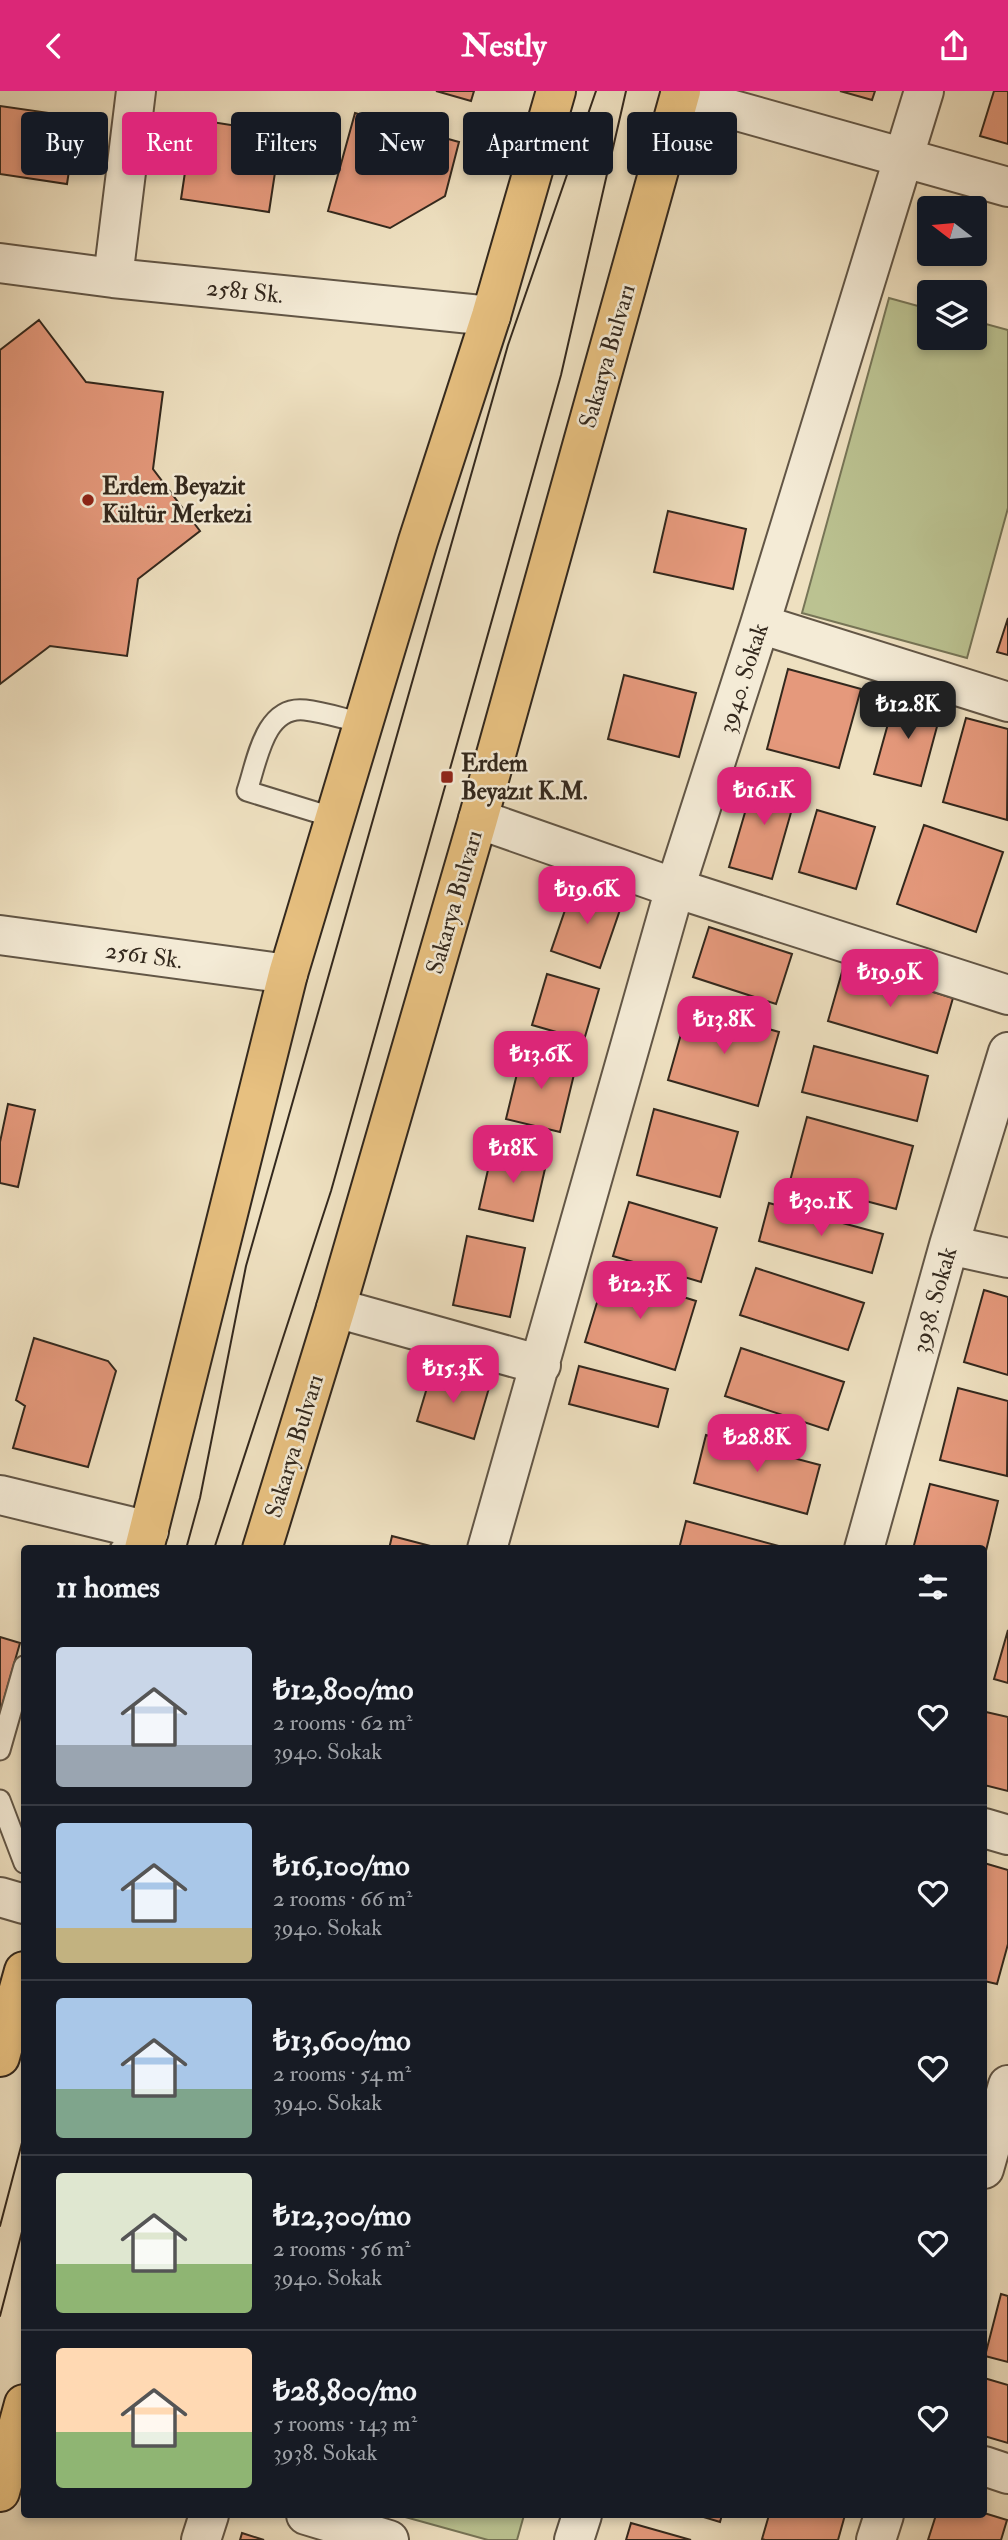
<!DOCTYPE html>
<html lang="en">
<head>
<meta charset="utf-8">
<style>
	:root { --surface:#171b24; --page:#242831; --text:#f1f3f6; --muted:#9ea1a6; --line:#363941; --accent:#db2777 }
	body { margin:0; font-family:"IM FELL Double Pica",serif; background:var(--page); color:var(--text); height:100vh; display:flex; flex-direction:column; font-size:26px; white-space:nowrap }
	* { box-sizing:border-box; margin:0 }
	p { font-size:23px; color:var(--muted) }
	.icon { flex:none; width:38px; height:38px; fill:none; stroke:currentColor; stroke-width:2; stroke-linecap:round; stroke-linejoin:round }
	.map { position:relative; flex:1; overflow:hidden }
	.sheet { position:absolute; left:21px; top:1454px; width:966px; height:973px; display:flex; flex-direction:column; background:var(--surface); border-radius:7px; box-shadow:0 4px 10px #0003 }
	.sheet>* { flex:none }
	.guide { position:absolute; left:21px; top:21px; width:966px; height:63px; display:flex; gap:14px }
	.needle { width:46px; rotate:286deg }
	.tools { position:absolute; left:917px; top:105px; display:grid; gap:14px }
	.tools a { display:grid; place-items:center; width:70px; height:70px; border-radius:7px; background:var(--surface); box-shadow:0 4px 10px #0003; font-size:35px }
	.price { position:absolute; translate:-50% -60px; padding:0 16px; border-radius:14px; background:var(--accent); color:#fff; font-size:23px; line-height:46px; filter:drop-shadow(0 2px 4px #0008) }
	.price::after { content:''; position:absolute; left:50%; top:42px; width:21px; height:16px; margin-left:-10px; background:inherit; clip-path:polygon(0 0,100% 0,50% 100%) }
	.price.active { background:#222; color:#fff }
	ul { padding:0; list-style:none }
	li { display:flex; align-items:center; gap:21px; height:175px; padding:0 35px }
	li+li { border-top:2px solid var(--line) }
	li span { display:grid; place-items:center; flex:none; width:196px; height:140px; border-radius:7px; color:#555 }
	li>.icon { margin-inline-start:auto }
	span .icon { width:84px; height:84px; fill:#fffc; stroke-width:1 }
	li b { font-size:30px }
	h2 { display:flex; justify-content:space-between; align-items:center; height:84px; padding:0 35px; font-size:30px }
	.tag { padding:0 24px; border-radius:7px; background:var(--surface); box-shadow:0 4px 10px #0003; font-size:24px; line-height:63px }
	.tag.active { background:var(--accent); color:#fff }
	header { display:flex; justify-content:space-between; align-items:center; height:91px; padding:0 35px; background:var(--accent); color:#fff; font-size:32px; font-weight:700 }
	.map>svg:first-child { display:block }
	.green { fill:#bbc291; stroke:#777557; stroke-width:2 }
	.building { fill:#e5997c; stroke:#33281d; stroke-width:2 }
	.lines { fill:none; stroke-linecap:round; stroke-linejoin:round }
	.lane-casing { stroke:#625646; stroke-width:23 }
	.street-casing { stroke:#625646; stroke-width:42 }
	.primary-casing { stroke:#33281d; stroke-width:42 }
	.lane { stroke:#f4ebd6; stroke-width:19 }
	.street { stroke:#f4ebd6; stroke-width:38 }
	.primary { stroke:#e7c080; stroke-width:38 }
	.tram { stroke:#33281d; stroke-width:2 }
	.poi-dot { fill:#8f2418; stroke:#f4ebd6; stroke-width:2.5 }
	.labels { text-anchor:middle; stroke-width:5; stroke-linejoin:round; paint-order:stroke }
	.street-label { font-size:24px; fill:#33281d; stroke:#f4ebd6 }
	.poi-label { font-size:24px; font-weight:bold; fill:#33281d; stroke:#f4ebd6; text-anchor:start }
</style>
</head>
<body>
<header><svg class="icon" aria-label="back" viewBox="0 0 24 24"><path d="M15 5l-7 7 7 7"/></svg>Nestly<svg class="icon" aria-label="share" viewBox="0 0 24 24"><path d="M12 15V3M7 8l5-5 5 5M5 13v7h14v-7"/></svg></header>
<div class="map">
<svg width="1008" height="2449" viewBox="0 0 1008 2449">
	<rect width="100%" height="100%" fill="#eee0c0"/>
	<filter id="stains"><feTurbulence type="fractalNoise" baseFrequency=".00286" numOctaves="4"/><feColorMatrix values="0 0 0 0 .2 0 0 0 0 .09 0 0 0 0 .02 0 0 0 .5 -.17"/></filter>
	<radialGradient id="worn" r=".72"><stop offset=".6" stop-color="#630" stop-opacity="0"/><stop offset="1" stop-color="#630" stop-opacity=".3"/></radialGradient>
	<path class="green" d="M 889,207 L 929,218 L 929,247 L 975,247 L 975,230 L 1008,239 L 1008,417 L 967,567 L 802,522 Z
		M 398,2424 L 524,2424 L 517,2449 L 488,2449 Z"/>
	<path class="building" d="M 436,0 L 474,0 L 471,10 Z
		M 840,0 L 875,0 L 872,9 Z
		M 994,0 L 1008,0 L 1008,53 L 980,45 Z
		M 0,15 L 77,26 L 67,93 L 0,83 Z
		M 355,22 L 459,51 L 445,105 L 390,137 L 328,120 Z
		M 193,28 L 281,42 L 269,121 L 181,108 Z
		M 39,229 L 86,291 L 163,301 L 153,378 L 200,440 L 138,488 L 127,565 L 50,555 L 0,593 L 0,259 Z
		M 668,420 L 746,438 L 733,498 L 654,481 Z
		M 1008,527 L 1008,564 L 997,561 Z
		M 788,578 L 861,598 L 839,677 L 767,658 Z
		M 624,584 L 696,602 L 679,666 L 608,648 Z
		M 896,604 L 942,617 L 921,695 L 874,683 Z
		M 966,627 L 1008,638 L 1007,729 L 943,711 Z
		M 756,684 L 798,697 L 772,788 L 729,776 Z
		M 817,719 L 875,736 L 856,798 L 799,781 Z
		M 924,734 L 1003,761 L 976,841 L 897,813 Z
		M 574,793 L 623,810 L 600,877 L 551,860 Z
		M 709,836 L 792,863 L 776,913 L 693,886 Z
		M 844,874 L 953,907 L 937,962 L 828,930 Z
		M 547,883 L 599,898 L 584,949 L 532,934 Z
		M 689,915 L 779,941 L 758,1015 L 668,989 Z
		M 814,955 L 928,985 L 917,1030 L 802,1001 Z
		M 523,958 L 577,971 L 560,1041 L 506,1028 Z
		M 8,1013 L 35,1019 L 18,1096 L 0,1092 L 0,1051 Z
		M 654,1018 L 738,1041 L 720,1106 L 637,1084 Z
		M 807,1026 L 913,1055 L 896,1118 L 790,1090 Z
		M 493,1057 L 547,1069 L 533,1130 L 479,1118 Z
		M 629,1111 L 717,1137 L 701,1191 L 613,1165 Z
		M 769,1112 L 883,1143 L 872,1182 L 759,1150 Z
		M 467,1145 L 525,1157 L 510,1226 L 453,1214 Z
		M 756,1177 L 864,1212 L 848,1259 L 740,1224 Z
		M 606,1182 L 696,1210 L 675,1279 L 585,1251 Z
		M 984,1199 L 1008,1206 L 1008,1284 L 964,1271 Z
		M 34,1247 L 108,1270 L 116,1280 L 88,1376 L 13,1357 L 25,1315 L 16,1309 Z
		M 741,1257 L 844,1291 L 828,1339 L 725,1305 Z
		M 579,1275 L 668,1298 L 658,1336 L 569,1313 Z
		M 432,1280 L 489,1297 L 474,1348 L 417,1330 Z
		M 958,1297 L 1008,1310 L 1007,1385 L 940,1369 Z
		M 706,1344 L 820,1374 L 807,1423 L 694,1392 Z
		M 930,1393 L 998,1410 L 984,1468 L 984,1458 L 913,1458 Z
		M 686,1430 L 790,1458 L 679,1458 Z
		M 392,1445 L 442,1458 L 389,1458 Z
		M 1008,1539 L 1008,1592 L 994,1588 Z
		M 0,1546 L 20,1552 L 0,1622 Z
		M 986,1621 L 1008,1626 L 1008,1700 L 984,1694 L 984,1629 Z
		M 984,1772 L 1008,1779 L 1008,1853 L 997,1893 L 984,1890 Z
		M 1001,2203 L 1008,2205 L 1008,2271 L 985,2265 Z
		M 984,2287 L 1008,2294 L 1008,2352 L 984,2345 Z
		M 984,2422 L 1007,2429 L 1001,2449 L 928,2449 L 936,2424 L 984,2424 Z
		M 697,2424 L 722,2424 L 720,2431 Z
		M 769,2424 L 845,2424 L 838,2449 L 765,2449 L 762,2448 Z
		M 631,2432 L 691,2449 L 626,2449 Z
		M 242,2442 L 264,2449 L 240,2449 Z"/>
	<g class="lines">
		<g class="lane-casing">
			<path id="lane" d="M 335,727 L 247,700 C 257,671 264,614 305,619 C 324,621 344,628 363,632
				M 120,1458 L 148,1441
				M 0,1659 L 24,1575
				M 0,1709 L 24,1772"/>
		</g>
		<g class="street-casing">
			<path id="street" d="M 680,4 L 1008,96
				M 0,172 L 113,187 L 491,225
				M 113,187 L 136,0
				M 760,533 L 1008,611
				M 478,728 L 675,797 L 1008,904
				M 0,844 L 288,883
				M 949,1154 L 1008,1167
				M 336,1217 L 541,1274
				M 0,1404 L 149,1440
				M 487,1458 L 675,797 L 760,533 L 924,0
				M 864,1458 L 949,1154 L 1008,961
				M 984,1737 L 1008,1744
				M 0,1806 L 24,1813
				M 984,2078 L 1008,1994
				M 984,2375 L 1008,2383
				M 306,2424 L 389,2449
				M 201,2449 L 209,2424
				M 574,2449 L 582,2424
				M 876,2449 L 884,2424"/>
		</g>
		<g class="primary-casing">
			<path id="primary" d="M 144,1458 L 288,883 L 418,450 L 491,225 L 556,0
				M 262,1458 L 336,1217 L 478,728 L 681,0
				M 0,1966 L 24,1880
				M 0,2401 L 24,2313"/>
		</g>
		<use href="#lane" class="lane"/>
		<use href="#street" class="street"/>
		<use href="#primary" class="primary"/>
		<path class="tram" d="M 186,1458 L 200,1407 L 246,1175 L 508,254 L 596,0
			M 214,1458 L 331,1100 L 561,284 L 626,0
			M 0,2135 L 24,2044
			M 0,2225 L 24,2133"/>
	</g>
	<g class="poi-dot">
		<circle cx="88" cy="409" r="7"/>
		<rect x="440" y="679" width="14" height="14" rx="3.5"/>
	</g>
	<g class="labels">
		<g class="street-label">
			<text transform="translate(245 200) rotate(6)" y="8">2581 Sk.</text>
			<text transform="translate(607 265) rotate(-74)" y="8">Sakarya Bulvarı</text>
			<text transform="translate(743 587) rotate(-72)" y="8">3940. Sokak</text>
			<text transform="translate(454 811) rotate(-74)" y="8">Sakarya Bulvarı</text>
			<text transform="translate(144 864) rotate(8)" y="8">2561 Sk.</text>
			<text transform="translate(934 1209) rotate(-74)" y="8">3938. Sokak</text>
			<text transform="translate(294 1355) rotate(-73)" y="8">Sakarya Bulvarı</text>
		</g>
		<g class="poi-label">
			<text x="102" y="403">Erdem Beyazit<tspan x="102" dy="28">Kültür Merkezi</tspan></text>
			<text x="461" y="680">Erdem<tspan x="461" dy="28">Beyazıt K.M.</tspan></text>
		</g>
	</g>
	<rect width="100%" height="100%" filter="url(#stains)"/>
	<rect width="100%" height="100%" fill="url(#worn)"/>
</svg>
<div class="tools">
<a><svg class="needle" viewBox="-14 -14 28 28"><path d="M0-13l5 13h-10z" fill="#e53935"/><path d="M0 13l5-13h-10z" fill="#9ea1a6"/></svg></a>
<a><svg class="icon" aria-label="layers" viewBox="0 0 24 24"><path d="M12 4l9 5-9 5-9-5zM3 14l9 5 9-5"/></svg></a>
</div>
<b class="price active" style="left:908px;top:650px">₺12.8K</b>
<b class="price" style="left:764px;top:736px">₺16.1K</b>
<b class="price" style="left:587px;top:835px">₺19.6K</b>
<b class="price" style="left:890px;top:918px">₺19.9K</b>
<b class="price" style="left:724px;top:965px">₺13.8K</b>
<b class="price" style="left:541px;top:1000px">₺13.6K</b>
<b class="price" style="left:513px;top:1094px">₺18K</b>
<b class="price" style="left:821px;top:1147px">₺30.1K</b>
<b class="price" style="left:640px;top:1230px">₺12.3K</b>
<b class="price" style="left:453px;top:1314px">₺15.3K</b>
<b class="price" style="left:757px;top:1383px">₺28.8K</b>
<div class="guide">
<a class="tag">Buy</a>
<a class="tag active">Rent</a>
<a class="tag">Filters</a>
<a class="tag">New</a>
<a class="tag">Apartment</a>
<a class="tag">House</a>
</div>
<section class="sheet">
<h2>11 homes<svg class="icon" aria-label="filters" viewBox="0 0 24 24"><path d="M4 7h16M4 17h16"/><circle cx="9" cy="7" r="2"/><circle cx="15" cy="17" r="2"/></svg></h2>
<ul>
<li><span style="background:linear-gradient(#c9d6e8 70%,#9aa5b1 0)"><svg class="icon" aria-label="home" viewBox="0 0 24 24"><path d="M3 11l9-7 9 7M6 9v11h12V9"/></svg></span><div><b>₺12,800/mo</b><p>2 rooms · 62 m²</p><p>3940. Sokak</p></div><svg class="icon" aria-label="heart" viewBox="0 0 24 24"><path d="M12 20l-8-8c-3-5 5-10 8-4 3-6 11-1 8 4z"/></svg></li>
<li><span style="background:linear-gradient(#a9c7e8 75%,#c2b280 0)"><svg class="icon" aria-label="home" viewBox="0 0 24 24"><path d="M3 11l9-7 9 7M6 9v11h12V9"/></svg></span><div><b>₺16,100/mo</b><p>2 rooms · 66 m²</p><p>3940. Sokak</p></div><svg class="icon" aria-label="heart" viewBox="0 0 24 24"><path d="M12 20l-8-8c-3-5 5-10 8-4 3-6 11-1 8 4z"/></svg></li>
<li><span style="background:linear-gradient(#a9c7e8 65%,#7fa58c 0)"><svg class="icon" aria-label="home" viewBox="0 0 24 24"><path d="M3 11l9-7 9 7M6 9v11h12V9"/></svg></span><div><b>₺13,600/mo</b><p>2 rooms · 54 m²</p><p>3940. Sokak</p></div><svg class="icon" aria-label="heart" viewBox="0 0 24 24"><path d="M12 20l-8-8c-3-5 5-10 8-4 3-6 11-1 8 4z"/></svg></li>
<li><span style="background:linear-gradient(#dfe7d0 65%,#8fb573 0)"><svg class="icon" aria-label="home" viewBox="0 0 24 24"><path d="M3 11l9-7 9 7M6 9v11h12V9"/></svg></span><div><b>₺12,300/mo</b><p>2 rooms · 56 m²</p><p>3940. Sokak</p></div><svg class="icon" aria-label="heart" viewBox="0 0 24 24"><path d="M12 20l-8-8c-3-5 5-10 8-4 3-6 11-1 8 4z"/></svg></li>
<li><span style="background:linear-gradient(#ffd9b3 60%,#8fb573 0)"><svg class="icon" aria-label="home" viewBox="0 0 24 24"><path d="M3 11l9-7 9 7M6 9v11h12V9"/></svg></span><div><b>₺28,800/mo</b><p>5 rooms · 143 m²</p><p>3938. Sokak</p></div><svg class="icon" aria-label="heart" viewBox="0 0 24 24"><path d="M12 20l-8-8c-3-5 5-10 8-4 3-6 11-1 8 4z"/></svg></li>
</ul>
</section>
</div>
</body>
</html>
